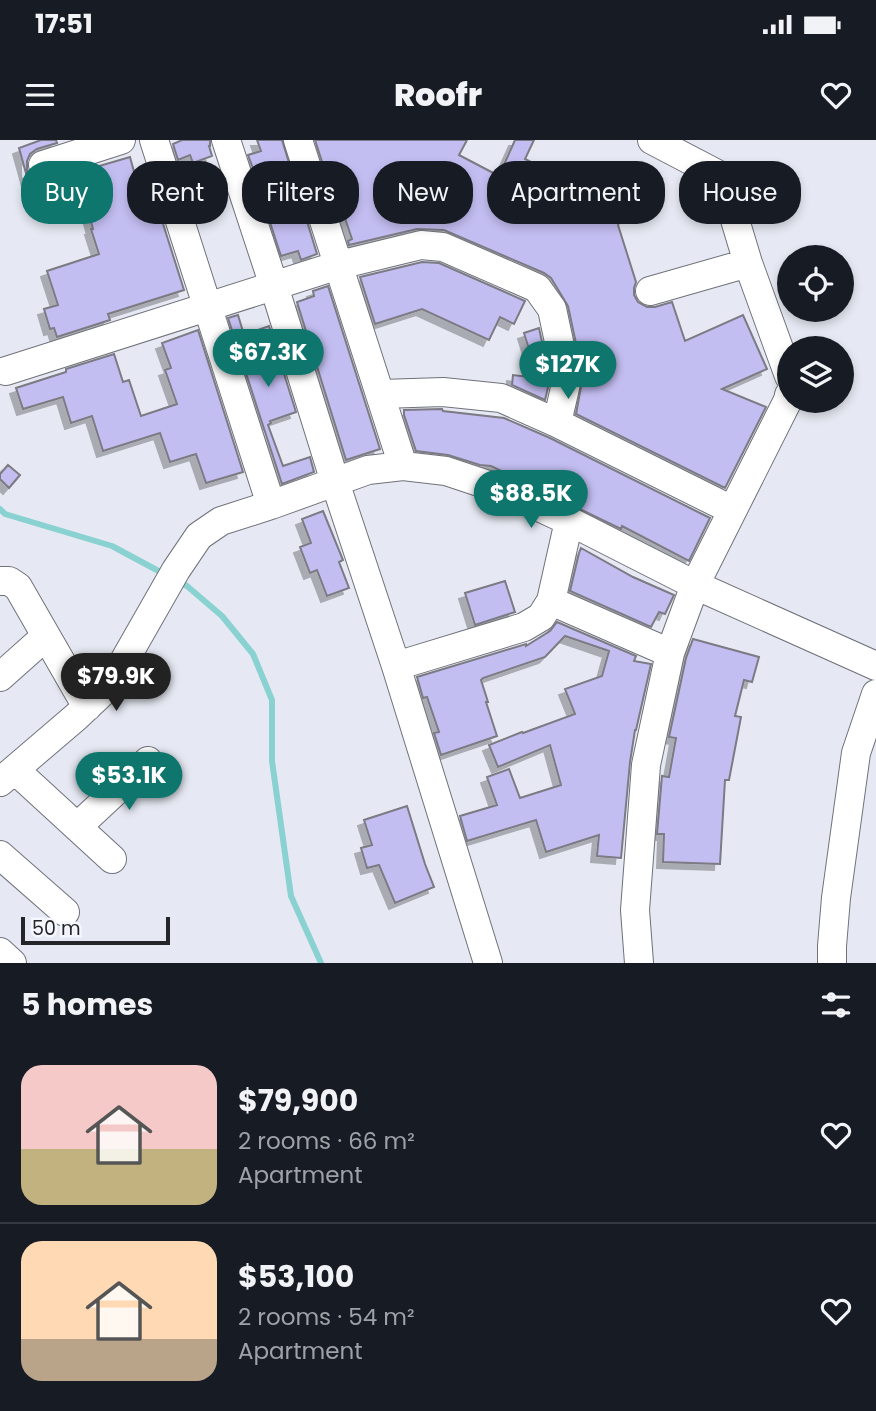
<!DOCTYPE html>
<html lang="en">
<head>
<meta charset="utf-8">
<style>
	:root { --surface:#171b24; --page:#20242c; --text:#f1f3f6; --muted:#9ea1a6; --line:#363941; --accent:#0f766e }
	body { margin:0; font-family:Poppins,sans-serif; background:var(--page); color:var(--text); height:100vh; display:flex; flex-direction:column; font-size:26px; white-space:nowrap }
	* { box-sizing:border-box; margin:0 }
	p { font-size:23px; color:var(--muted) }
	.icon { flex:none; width:38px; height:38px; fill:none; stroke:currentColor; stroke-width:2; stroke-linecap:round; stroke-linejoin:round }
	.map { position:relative; height:823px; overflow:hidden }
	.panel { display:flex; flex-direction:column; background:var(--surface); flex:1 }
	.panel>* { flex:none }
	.banner { position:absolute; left:21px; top:21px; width:835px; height:63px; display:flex; gap:14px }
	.buttons { position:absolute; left:777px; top:105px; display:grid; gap:14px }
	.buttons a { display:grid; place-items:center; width:77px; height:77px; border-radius:50%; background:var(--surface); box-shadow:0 4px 10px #0003; font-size:35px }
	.scale { position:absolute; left:21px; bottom:18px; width:149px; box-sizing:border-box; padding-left:7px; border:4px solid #232528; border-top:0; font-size:19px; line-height:24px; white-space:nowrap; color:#232528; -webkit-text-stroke:5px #f4f7fe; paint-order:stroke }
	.price { position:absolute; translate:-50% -60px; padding:0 16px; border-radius:24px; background:var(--accent); color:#fff; font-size:23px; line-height:46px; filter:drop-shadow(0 2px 4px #0008) }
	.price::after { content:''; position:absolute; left:50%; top:42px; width:21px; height:16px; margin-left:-10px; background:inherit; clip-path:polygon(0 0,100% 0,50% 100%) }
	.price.active { background:#222; color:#fff }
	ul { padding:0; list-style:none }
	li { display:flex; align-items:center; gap:21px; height:175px; padding:0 21px }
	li+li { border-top:2px solid var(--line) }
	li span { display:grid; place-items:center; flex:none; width:196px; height:140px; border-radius:21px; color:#555 }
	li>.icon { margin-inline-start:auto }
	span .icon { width:84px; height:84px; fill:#fffc; stroke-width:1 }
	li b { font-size:30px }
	h2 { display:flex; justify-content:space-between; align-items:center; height:84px; padding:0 21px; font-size:30px }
	.tag { padding:0 24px; border-radius:28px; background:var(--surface); box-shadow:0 4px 10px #0003; font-size:24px; line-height:63px }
	.tag.active { background:var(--accent); color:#fff }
	.status { display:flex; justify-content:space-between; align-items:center; height:49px; padding:0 35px; background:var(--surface); direction:ltr }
	.status svg { height:19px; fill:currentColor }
	header { display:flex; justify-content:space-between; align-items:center; height:91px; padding:0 21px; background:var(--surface); font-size:32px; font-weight:800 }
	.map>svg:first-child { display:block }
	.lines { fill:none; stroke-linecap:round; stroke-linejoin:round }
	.stream { stroke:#8ad1d1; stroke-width:6 }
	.building { fill:#c3bef1; stroke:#7b7a83; stroke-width:2; filter:url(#shadow) }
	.minor-casing { stroke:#6f727a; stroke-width:30 }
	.minor { stroke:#fff; stroke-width:28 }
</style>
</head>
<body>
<div class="status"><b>17:51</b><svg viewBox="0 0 49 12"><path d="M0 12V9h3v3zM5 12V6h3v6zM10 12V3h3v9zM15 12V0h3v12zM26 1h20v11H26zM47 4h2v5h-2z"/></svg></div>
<header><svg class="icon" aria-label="menu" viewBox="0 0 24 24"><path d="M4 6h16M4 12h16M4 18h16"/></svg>Roofr<svg class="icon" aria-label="heart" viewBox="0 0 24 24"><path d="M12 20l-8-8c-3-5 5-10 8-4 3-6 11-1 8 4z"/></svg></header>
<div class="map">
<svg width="876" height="823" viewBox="0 0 876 823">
	<defs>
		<filter id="shadow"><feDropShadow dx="-6" dy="6" stdDeviation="0" flood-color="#0004"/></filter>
	</defs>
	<rect width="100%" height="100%" fill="#e6e9f3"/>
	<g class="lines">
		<path class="stream" d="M 0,369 L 5,374 L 112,406 L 166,435
			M 179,442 L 187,446 L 222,476 L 253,514 L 272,560 L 272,621 L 291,756 L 321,823"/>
	</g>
	<path class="building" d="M 41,0 L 56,0 L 57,3 L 37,9 L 30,14 L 27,21 L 27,31 L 32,38 L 40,41 L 48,41 L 130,17 L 145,72 L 158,68 L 184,150 L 108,174 L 110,180 L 57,197 L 54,188 L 50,189 L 44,169 L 58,165 L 47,131 L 99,114 L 91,89 L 93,89 L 84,57 L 36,69 L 19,8 Z
		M 182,0 L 210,0 L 210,6 L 209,6 L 212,16 L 193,23 L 190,15 L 178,20 L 173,4 Z
		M 257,0 L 282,0 L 317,114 L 301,120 L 298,111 L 281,116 L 266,70 L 281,63 L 269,26 L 254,31 L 248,15 L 261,11 Z
		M 315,0 L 467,0 L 459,15 L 499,36 L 515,0 L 534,0 L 525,19 L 533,23 L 522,47 L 581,78 L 595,51 L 627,67 L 618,85 L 636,142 L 634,148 L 634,155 L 638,162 L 647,167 L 655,167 L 672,162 L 685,201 L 743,175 L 767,229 L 722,249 L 766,267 L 725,348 L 576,274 L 583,236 L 568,166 L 551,138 L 544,133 L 444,90 L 417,89 L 349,105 L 348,101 L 352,99 L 339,61 L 335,62 Z
		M 629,31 L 647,40 L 633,67 L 616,58 Z
		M 422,122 L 439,123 L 525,161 L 514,184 L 500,177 L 489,200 L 422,169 L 375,184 L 360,137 Z
		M 328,146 L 380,309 L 346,320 L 297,162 L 314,156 L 313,151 Z
		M 238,175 L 244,195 L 269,186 L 296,272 L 270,281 L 271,283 L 268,285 L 283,326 L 310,317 L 314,332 L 282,344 L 228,178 Z
		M 539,188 L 550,239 L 545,260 L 512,245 L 513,235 L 538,238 L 524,193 Z
		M 198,190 L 243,332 L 206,343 L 196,314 L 170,322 L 160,293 L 103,311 L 92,276 L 71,283 L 63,257 L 23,269 L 16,248 L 66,232 L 66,229 L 114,214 L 123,242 L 129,240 L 141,276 L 177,264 L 165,230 L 171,228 L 162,203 Z
		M 442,269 L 443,271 L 504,278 L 550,298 L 710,378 L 689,421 L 622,386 L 621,389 L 491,326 L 480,325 L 448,315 L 416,311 L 404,275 L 404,270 Z
		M 8,325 L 20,335 L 9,348 L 0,339 L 0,334 Z
		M 323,371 L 343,420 L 339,422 L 349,448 L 327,456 L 317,430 L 310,433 L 300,407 L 311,403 L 302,379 Z
		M 581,408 L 633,437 L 674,455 L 665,474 L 659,472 L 651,487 L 570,451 L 579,413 Z
		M 505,441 L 515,472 L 475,485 L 465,453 Z
		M 557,482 L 636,516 L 634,521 L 651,524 L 636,590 L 635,590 L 630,622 L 621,718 L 597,716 L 599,695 L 546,712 L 536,680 L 467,701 L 460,676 L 497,665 L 487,637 L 509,629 L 520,658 L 561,645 L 550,605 L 498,627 L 489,605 L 522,592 L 523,593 L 575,574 L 565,549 L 602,536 L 609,511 L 565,496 L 545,517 L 483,538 L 481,540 L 488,562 L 486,562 L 497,596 L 441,615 L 434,593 L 439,592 L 427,557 L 423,558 L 417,537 L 526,504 L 526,506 L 550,491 Z
		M 693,499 L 759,517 L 752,542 L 744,540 L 735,576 L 741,577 L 729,640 L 725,640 L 720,724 L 663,722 L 664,694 L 657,694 L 662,636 L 669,637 L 676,598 L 669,597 L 686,518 Z
		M 407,666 L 425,724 L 434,747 L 395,763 L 379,725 L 367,728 L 361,708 L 372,705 L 364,680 Z"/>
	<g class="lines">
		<g class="minor-casing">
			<path id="minor" d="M 154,0 L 271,365
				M 226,0 L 274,146 L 335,342 L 396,526 L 488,823
				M 298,0 L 403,326
				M 652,0 L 717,34 L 723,40 L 748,123 L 789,236
				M 43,25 L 121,0
				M 650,151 L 748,123
				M 6,231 L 339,125 L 421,105 L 443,107 L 537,148 L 552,169 L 567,239 L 557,283
				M 381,254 L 443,252 L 501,258 L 557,283 L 732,370
				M 0,441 L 9,441 L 18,447 L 87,567
				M 551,461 L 670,513
				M 396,526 L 524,487 L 541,477 L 551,461 L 569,381
				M 0,537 L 46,496
				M 15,630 L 112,719
				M 0,642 L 76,577 L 111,544 L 176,430 L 199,396 L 221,381 L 271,365 L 368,330 L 403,326 L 446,331 L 503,350 L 569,381 L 695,445 L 876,526
				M 77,687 L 148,621
				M 0,715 L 65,772
				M 0,812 L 12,823
				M 639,823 L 635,770 L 646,625 L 670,513 L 695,445 L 788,260 L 789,255
				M 832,823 L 832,806 L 836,758 L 856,613 L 876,554"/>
		</g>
		<use href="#minor" class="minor"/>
	</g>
</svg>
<div class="buttons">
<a><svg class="icon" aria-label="locate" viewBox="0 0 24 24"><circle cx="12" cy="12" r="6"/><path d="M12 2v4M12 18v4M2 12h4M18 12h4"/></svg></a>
<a><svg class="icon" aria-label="layers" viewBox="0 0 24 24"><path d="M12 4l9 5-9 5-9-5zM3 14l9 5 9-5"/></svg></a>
</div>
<div class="scale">50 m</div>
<b class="price" style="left:268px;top:249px">$67.3K</b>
<b class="price" style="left:568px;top:261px">$127K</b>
<b class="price" style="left:531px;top:390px">$88.5K</b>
<b class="price active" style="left:116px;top:573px">$79.9K</b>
<b class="price" style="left:129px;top:672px">$53.1K</b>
<div class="banner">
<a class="tag active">Buy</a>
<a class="tag">Rent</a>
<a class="tag">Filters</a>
<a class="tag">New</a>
<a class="tag">Apartment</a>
<a class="tag">House</a>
</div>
</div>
<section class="panel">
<h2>5 homes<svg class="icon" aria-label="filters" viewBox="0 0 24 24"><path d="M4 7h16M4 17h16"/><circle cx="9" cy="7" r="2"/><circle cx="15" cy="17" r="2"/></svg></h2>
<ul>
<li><span style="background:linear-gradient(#f6c9c9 60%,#c2b280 0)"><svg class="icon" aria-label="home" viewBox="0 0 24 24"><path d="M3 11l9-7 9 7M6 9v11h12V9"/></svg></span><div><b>$79,900</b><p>2 rooms · 66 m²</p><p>Apartment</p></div><svg class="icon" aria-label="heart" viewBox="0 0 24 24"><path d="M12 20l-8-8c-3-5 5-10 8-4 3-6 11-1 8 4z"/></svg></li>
<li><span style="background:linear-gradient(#ffd9b3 70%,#b9a48a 0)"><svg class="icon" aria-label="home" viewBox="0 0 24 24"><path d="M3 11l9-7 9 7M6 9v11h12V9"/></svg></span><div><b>$53,100</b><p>2 rooms · 54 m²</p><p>Apartment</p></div><svg class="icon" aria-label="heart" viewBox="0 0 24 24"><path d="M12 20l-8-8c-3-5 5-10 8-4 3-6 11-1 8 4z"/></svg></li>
</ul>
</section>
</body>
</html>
